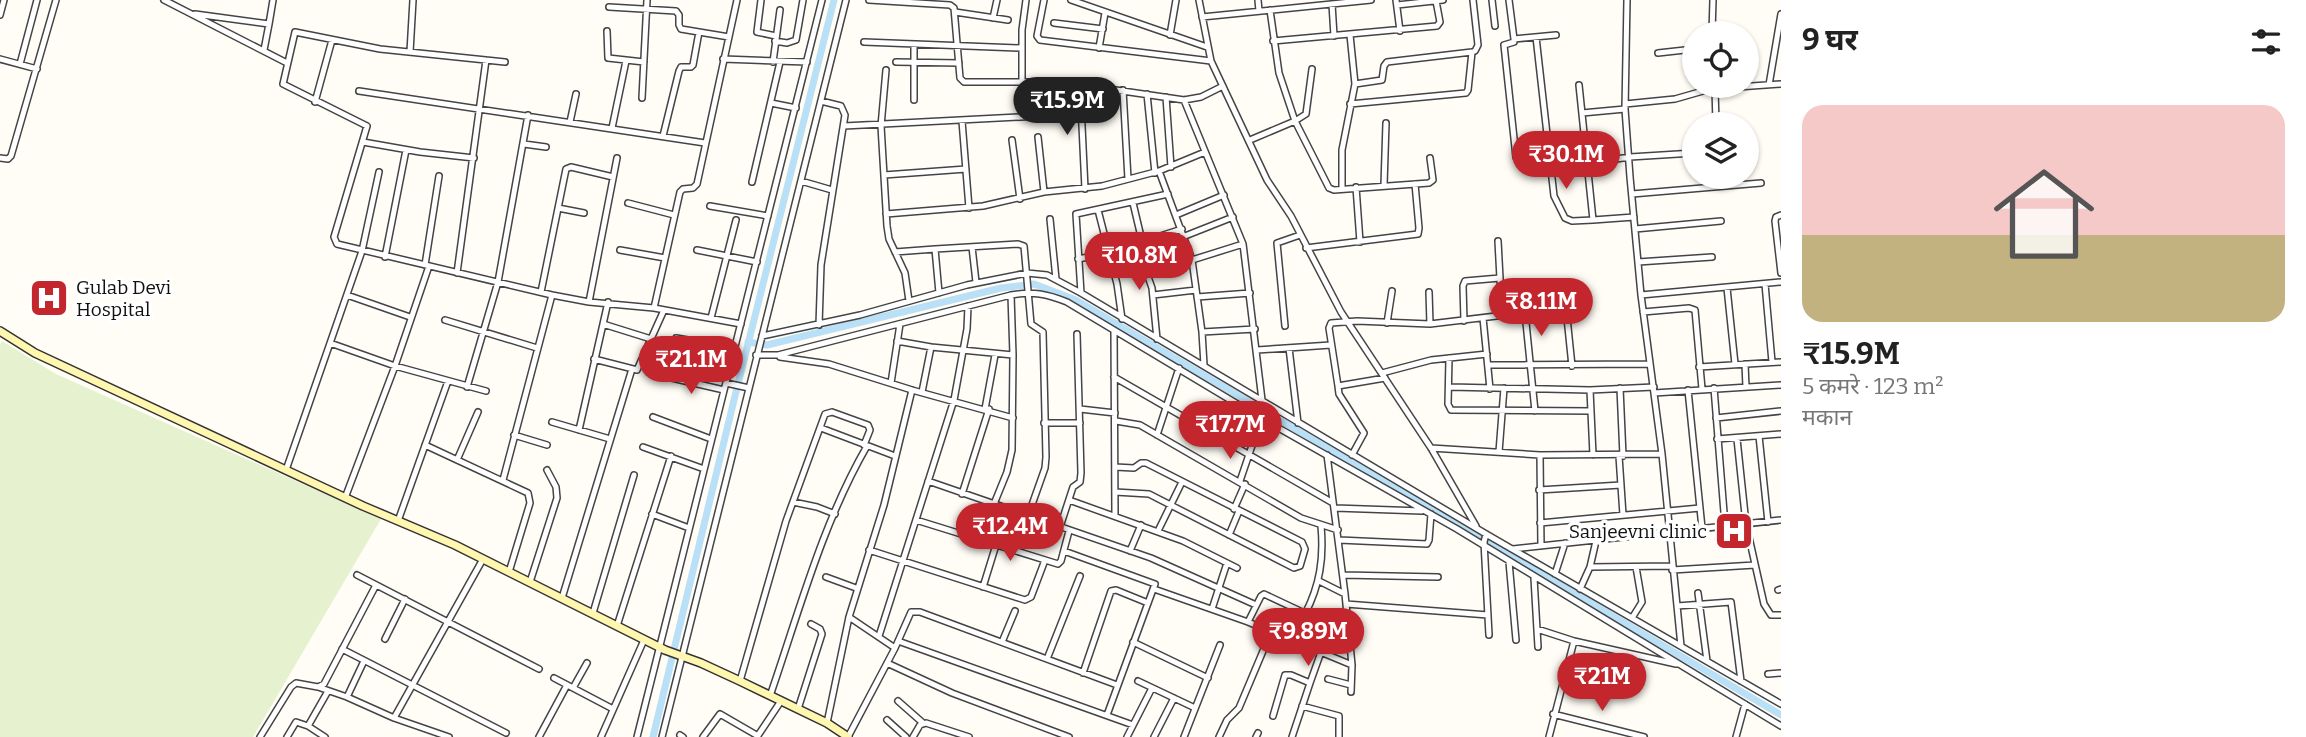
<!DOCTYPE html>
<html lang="hi">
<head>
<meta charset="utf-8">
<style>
	:root { --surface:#fff; --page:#f2f2f2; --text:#222; --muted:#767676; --accent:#c4262e }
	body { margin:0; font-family:Bitter,"Noto Sans Devanagari",serif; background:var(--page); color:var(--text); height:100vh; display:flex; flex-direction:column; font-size:26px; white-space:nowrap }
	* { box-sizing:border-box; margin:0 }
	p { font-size:23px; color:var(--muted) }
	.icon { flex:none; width:38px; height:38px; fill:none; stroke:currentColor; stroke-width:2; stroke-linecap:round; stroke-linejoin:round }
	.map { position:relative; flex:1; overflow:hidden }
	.panel { display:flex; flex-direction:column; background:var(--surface); width:525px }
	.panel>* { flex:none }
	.fabs { position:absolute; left:1682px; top:21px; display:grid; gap:14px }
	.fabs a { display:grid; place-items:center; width:77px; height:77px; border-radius:50%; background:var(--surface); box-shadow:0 2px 5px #0004; font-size:35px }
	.price { position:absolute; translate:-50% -60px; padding:0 16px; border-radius:24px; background:var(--accent); color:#fff; font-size:23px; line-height:46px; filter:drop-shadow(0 2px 4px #0008) }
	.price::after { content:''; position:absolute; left:50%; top:42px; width:21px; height:16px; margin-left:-10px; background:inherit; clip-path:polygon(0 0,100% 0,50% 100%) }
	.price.selected { background:#222; color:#fff }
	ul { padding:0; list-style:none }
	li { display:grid; align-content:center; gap:14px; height:371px; padding:0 21px }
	li span { display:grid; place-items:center; height:217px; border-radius:21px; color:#555 }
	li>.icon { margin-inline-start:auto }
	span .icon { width:126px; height:126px; fill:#fffc; stroke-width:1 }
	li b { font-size:30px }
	h2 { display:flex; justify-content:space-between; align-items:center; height:84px; padding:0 21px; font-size:30px }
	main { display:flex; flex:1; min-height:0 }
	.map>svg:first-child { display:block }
	.pitch { fill:#e6f2cf }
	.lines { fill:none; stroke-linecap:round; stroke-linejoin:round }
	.canal { stroke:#b9e0f7; stroke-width:7 }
	.street-casing { stroke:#444; stroke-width:8 }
	.secondary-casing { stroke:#333; stroke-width:10 }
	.street { stroke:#fff; stroke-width:5 }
	.secondary { stroke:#fff6b0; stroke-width:7 }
	.labels { text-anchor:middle; stroke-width:7; stroke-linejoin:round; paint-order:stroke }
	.poi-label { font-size:19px; fill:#111; stroke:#fff; text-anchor:start }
</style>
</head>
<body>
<main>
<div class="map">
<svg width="1781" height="737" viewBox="0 0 1781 737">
	<rect width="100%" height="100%" fill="#fffdf5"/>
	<path class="pitch" d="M 2,341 L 56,374 L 381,519 L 253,737 L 0,737 L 0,345 Z"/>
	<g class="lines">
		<path class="canal" d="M 748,342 L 767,345 L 1001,288 L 1034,284 L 1076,300 L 1781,715
			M 653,737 L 734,400 L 834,0"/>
		<g class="street-casing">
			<path id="street" d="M 164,0 L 287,63
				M 761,0 L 757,32 L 776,36
				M 869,0 L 950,5 L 954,8 L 960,78 L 964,82 L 1061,82 L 1184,100 L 1201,97 L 1223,86
				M 1044,0 L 1037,36 L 1040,40 L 1211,61
				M 1071,0 L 1207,47
				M 1199,0 L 1211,61 L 1267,180 L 1291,216 L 1341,312 L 1431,448 L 1476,526
				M 1258,0 L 1259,11
				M 1396,0 L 1400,31
				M 1492,0 L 1495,26
				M 1509,0 L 1514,39 L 1556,35
				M 1627,0 L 1625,109 L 1630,177 L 1641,295 L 1662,454 L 1681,646
				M 1332,4 L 1334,36
				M 1397,5 L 1443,0
				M 609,7 L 676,11 L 679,15 L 679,25 L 681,29 L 729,37
				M 1270,10 L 1279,73 L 1295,121 L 1329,188 L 1334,190 L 1429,183 L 1433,180 L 1430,158
				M 955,12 L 1008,20
				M 195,14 L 269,24 L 273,0
				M 0,15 L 4,0
				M 1202,17 L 1371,0
				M 993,18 L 997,0
				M 1054,23 L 1103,29
				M 607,31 L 608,58 L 644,62
				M 1712,33 L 1713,0
				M 1170,35 L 1176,0
				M 1536,37 L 1554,196 L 1565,218 L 1572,221 L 1593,220
				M 1514,39 L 1514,42 L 1504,45 L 1516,157
				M 775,41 L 787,43 L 796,40 L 803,0
				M 1273,41 L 1437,26 L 1440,22 L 1436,1
				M 864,42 L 1021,48
				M 1099,48 L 1105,13
				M 264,50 L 269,24
				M 410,52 L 413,0
				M 1658,53 L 1694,49
				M 0,59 L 37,69
				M 723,59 L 807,62
				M 505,62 L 380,49 L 295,32 L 283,84 L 367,126 L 334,237 L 337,244 L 552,295 L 589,302 L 654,308 L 741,324
				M 773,62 L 780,10
				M 896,62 L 959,63
				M 20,64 L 37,0
				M 886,70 L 881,126 L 887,226 L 889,239 L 905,273 L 909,301
				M 1022,82 L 1022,30 L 1026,0
				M 1080,84 L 1085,189
				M 1355,84 L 1382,80 L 1384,66 L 1387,62 L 1472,52
				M 1579,85 L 1593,220 L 1634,217
				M 1769,85 L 1781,14
				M 1715,88 L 1716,124
				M 1123,90 L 1128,179
				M 359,91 L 705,143
				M 1147,94 L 1155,173
				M 1166,97 L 1171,167
				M 642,98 L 647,0
				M 914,100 L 914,45
				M 1184,100 L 1243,244 L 1262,400 L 1259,410 L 1259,425 L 1240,481
				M 315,102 L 332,40
				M 771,103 L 796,108
				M 1350,104 L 1466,93 L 1468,90 L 1472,52 L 1475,51 L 1478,45 L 1473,0
				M 1625,104 L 1675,99 L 1710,89 L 1781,84
				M 1582,113 L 1625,109
				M 962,121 L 969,208
				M 570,122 L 576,94
				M 844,126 L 1079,114
				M 612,128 L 626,61
				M 663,136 L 679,71 L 681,67 L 691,67 L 693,65 L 699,32
				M 1038,137 L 1044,192
				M 1012,140 L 1020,199
				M 1250,140 L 1295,121 L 1306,114 L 1312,69
				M 363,142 L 420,152 L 474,158
				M 524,144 L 546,147
				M 0,158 L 8,159 L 11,156 L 56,0
				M 1588,163 L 1630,157 L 1694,153
				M 1159,171 L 1192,260 L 1202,332 L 1204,365
				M 884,175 L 966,169
				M 801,181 L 832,190
				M 752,182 L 780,62
				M 1384,185 L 1386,123
				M 1356,187 L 1360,242
				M 1342,189 L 1342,150 L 1355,84 L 1350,35
				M 1632,194 L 1761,183
				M 628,203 L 674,215
				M 1133,203 L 1142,241
				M 710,206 L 768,216
				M 558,208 L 584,213
				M 1098,210 L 1117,284 L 1122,319
				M 886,214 L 983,206 L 1044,192 L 1102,186 L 1159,171 L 1205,152
				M 1176,215 L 1224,195
				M 1781,215 L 1776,217 L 1775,221 L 1781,273
				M 1050,219 L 1056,279
				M 1635,229 L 1721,221
				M 1185,236 L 1233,217
				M 1498,241 L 1502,316
				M 1136,243 L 1152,288 L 1157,339
				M 972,247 L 976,282
				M 1306,248 L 1418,234 L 1419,228 L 1415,184
				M 935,249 L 1018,244 L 1024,246 L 1031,324 L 1043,332 L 1046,457 L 1045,468 L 1028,516
				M 620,250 L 665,258
				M 697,250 L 757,262
				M 895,252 L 935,249 L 939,293
				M 385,257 L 406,150
				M 1078,259 L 1108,253 L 1182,229
				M 1192,260 L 1243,244
				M 1638,262 L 1712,257
				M 425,265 L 439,176
				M 457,273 L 486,60
				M 1765,284 L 1772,362
				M 1727,288 L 1735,364
				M 541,292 L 566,169 L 571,167 L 613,177
				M 1429,292 L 1430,324
				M 1081,293 L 1076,214 L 1168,194
				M 347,295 L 410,317
				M 1153,295 L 1196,290
				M 1641,295 L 1781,282
				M 1197,297 L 1250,293
				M 589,302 L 617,158
				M 654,308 L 680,192 L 683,189 L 693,188 L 697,184 L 737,0
				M 1566,308 L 1572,366
				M 1643,312 L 1689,308 L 1695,310 L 1702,389
				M 1525,313 L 1535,411
				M 711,318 L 736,220
				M 1483,318 L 1490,389
				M 445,320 L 537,348
				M 1464,321 L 1463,286 L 1465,281 L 1500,278
				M 1387,323 L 1392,291
				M 603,324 L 651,339
				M 819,325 L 821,265 L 845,115 L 841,106 L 821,101
				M 1285,326 L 1277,243 L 1300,235
				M 1114,331 L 1115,515
				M 1202,332 L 1255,329
				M 762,336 L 860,315 L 967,285 L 1027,273 L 1047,275 L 1081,293 L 1486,534 L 1781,704
				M 676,338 L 735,348
				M 897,341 L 931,347 L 1013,355
				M 330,343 L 395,366 L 486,391
				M 1289,348 L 1298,423
				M 1257,350 L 1331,345
				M 756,355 L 778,355 L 1011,295 C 1033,291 1047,294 1067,302 L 1259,417 L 1457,529 L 1781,726
				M 780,357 L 829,364 L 912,390 L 1013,418
				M 1449,358 L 1448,404 L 1451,410 L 1591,411
				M 594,359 L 637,370 L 664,310
				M 1745,364 L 1746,387
				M 1489,365 L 1649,364
				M 1699,367 L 1781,362
				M 1382,373 L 1431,360 L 1487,354
				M 663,376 L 724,390
				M 1114,377 L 1333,503
				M 726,383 L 749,388
				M 891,383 L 900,324
				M 1338,386 L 1329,328 L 1331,323 L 1357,321 L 1430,324 L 1579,306
				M 467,387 L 498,282 L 528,115
				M 1450,387 L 1590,390 L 1654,387
				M 1620,388 L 1623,456
				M 1714,388 L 1725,525
				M 1590,390 L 1593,455
				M 1688,390 L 1702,528
				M 922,392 L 931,347
				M 1654,393 L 1781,385
				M 985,409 L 995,355
				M 1080,409 L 1115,413
				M 653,417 L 711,439
				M 1716,418 L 1781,411
				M 1116,421 L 1140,425 L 1301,518 L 1338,530
				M 552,422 L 610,439
				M 1044,423 L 1080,423
				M 821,428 L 895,456
				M 579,430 L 608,302
				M 514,435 L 547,445
				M 1157,435 L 1179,368
				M 1759,436 L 1768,522
				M 1717,439 L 1781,434
				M 1737,439 L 1746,524 L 1764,604 L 1771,615 L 1781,615
				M 425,445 L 528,493 L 530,503 L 509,572
				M 643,447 L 704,469
				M 1431,448 L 1540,455 L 1662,454
				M 1499,452 L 1504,388
				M 1327,455 L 1345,594 L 1352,665 L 1351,692
				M 1352,455 L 1364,433 L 1339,394 L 1338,386 L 1385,378
				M 1540,455 L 1541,546
				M 1619,456 L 1623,515
				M 457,460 L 478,412
				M 286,470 L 362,251 L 379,172
				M 503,480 L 552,295
				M 928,481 L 1151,558 L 1256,605
				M 1539,490 L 1621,485
				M 1115,492 L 1149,494 L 1294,568 L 1300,566 L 1305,549 L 1302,542 L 1146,463 L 1141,463 L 1134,468 L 1115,467
				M 962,494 L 989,409
				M 345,498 L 395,366 L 429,266
				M 1069,500 L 1183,541 L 1237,568
				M 793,502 L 817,507 L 835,514
				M 994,504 L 1007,472 L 1012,450 L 1013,355 L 1011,295
				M 1335,508 L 1422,511
				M 1234,509 L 1245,484
				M 652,514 L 689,528
				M 916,520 L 1058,564 L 1061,561 L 1069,531
				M 398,521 L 448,381
				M 1540,523 L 1700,508
				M 1060,527 L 1073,487 L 1080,482 L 1081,473 L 1077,334
				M 1158,531 L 1182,482
				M 1486,534 L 1484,542 L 1489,635
				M 1229,535 L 1239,511
				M 1339,540 L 1427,544 L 1429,540 L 1431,514
				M 1513,549 L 1781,520
				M 869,550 L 1025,600 L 1031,597 L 1045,560
				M 1064,551 L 1155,584 L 1107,715
				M 1130,551 L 1141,525
				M 1509,562 L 1516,640
				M 1590,567 L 1672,566
				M 1672,570 L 1755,565
				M 1555,574 L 1565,543
				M 357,575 L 539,669
				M 1343,575 L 1438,577
				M 826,577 L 856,588
				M 1534,578 L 1538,647
				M 1319,581 L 1345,594
				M 530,582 L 557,498 L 556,487 L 547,470
				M 983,587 L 996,545
				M 1154,589 L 1248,622 L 1352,665
				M 1580,589 L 1590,567 L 1596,541
				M 1778,590 L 1781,589
				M 1698,593 L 1707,661
				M 562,598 L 632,369
				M 1346,604 L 1488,615
				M 1677,606 L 1731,602 L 1741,681
				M 1212,609 L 1227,563
				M 593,613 L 634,475
				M 1305,614 C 1320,585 1324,558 1321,526
				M 849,617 L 895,648
				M 1632,618 L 1642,602 L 1636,567
				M 1248,622 L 1261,596 L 1264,594 L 1349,634
				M 617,626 L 671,456
				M 1537,629 L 1574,641 L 1676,664
				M 879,636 L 954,400 L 967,329 L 968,306
				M 385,639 L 405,599
				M 898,641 L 1133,725
				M 1002,642 L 1015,611
				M 1133,642 L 1208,678
				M 342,649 L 506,733
				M 1047,659 L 1080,576
				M 887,663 L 952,693 L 1069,737
				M 1083,673 L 1111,591 L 1116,590 L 1148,603
				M 1768,674 L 1781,673
				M 554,678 L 613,709
				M 1328,679 L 1351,685
				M 740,681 L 786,521 L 825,414 L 832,412 L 868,425 L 870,430 L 864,445
				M 1138,681 L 1195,708
				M 1310,683 L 1321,652
				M 318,687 L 347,697 L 394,718 L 449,737
				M 573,688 L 587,663
				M 770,696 C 799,612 822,524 867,446
				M 347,697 L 364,661
				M 898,701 L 923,723
				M 1302,706 L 1339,716 L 1339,737
				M 798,709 L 822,634 L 820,629 L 811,624
				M 1553,714 L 1644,737
				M 1273,716 L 1285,675 L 1291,675 L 1310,683 L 1292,737
				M 394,718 L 483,559
				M 887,720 L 906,737
				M 827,723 L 849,617 L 884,505 L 912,390
				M 680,735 L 683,737
				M 260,737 L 291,687 L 296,683 L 318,687 L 324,684 L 376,585
				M 287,737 L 296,722 L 308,726
				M 325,737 L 308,726 L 328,691
				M 539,737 L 567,685
				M 601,737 L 644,640
				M 637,737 L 822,0
				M 662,737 L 846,0
				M 703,737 L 720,714 L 758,736
				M 757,737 L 781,701
				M 848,737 L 895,648 L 911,612 L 920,612 L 1117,685
				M 913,737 L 920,725 L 926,723 L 969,737
				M 1127,737 L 1152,688
				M 1154,737 L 1174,698
				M 1184,737 L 1220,645
				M 1219,737 L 1227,720 L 1239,708 L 1271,632
				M 1256,737 L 1258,733
				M 1549,737 L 1574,641
				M 1736,737 L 1745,704"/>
		</g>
		<g class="secondary-casing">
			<path id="secondary" d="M 0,331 L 35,353 L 363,506 L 455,545 L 665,650 L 701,663 L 740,681 L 827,723 L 848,737"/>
		</g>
		<use href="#street" class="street"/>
		<use href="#secondary" class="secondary"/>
	</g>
	<defs>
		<g id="hospital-square" transform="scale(2.0125)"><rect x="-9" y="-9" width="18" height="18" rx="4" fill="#c4262e" stroke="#fff"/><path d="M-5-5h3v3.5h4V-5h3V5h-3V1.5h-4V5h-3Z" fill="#fff"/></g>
	</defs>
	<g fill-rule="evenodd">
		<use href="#hospital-square" x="49" y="298"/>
		<use href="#hospital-square" x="1734" y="531"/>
	</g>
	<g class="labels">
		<g class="poi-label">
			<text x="76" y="294">Gulab Devi<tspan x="76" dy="22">Hospital</tspan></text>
			<text x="1707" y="538" text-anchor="end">Sanjeevni clinic</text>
		</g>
	</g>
</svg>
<div class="fabs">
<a><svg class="icon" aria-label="locate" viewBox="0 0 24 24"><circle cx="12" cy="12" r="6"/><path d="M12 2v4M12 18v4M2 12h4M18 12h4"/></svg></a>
<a><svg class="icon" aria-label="layers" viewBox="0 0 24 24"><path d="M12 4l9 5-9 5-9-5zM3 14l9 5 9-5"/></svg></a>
</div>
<b class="price selected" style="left:1067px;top:137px">₹15.9M</b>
<b class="price" style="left:1566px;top:191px">₹30.1M</b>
<b class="price" style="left:1139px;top:292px">₹10.8M</b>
<b class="price" style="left:1541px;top:338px">₹8.11M</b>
<b class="price" style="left:691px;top:396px">₹21.1M</b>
<b class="price" style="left:1230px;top:461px">₹17.7M</b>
<b class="price" style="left:1010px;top:563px">₹12.4M</b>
<b class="price" style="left:1308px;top:668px">₹9.89M</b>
<b class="price" style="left:1602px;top:713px">₹21M</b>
</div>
<section class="panel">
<h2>9 घर<svg class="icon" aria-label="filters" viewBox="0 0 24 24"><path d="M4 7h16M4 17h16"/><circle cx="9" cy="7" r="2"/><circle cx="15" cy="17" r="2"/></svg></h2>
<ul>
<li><span style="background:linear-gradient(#f6c9c9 60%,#c2b280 0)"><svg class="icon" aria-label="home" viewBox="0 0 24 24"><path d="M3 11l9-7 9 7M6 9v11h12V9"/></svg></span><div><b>₹15.9M</b><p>5 कमरे · 123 m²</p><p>मकान</p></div></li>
</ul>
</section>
</main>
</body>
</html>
